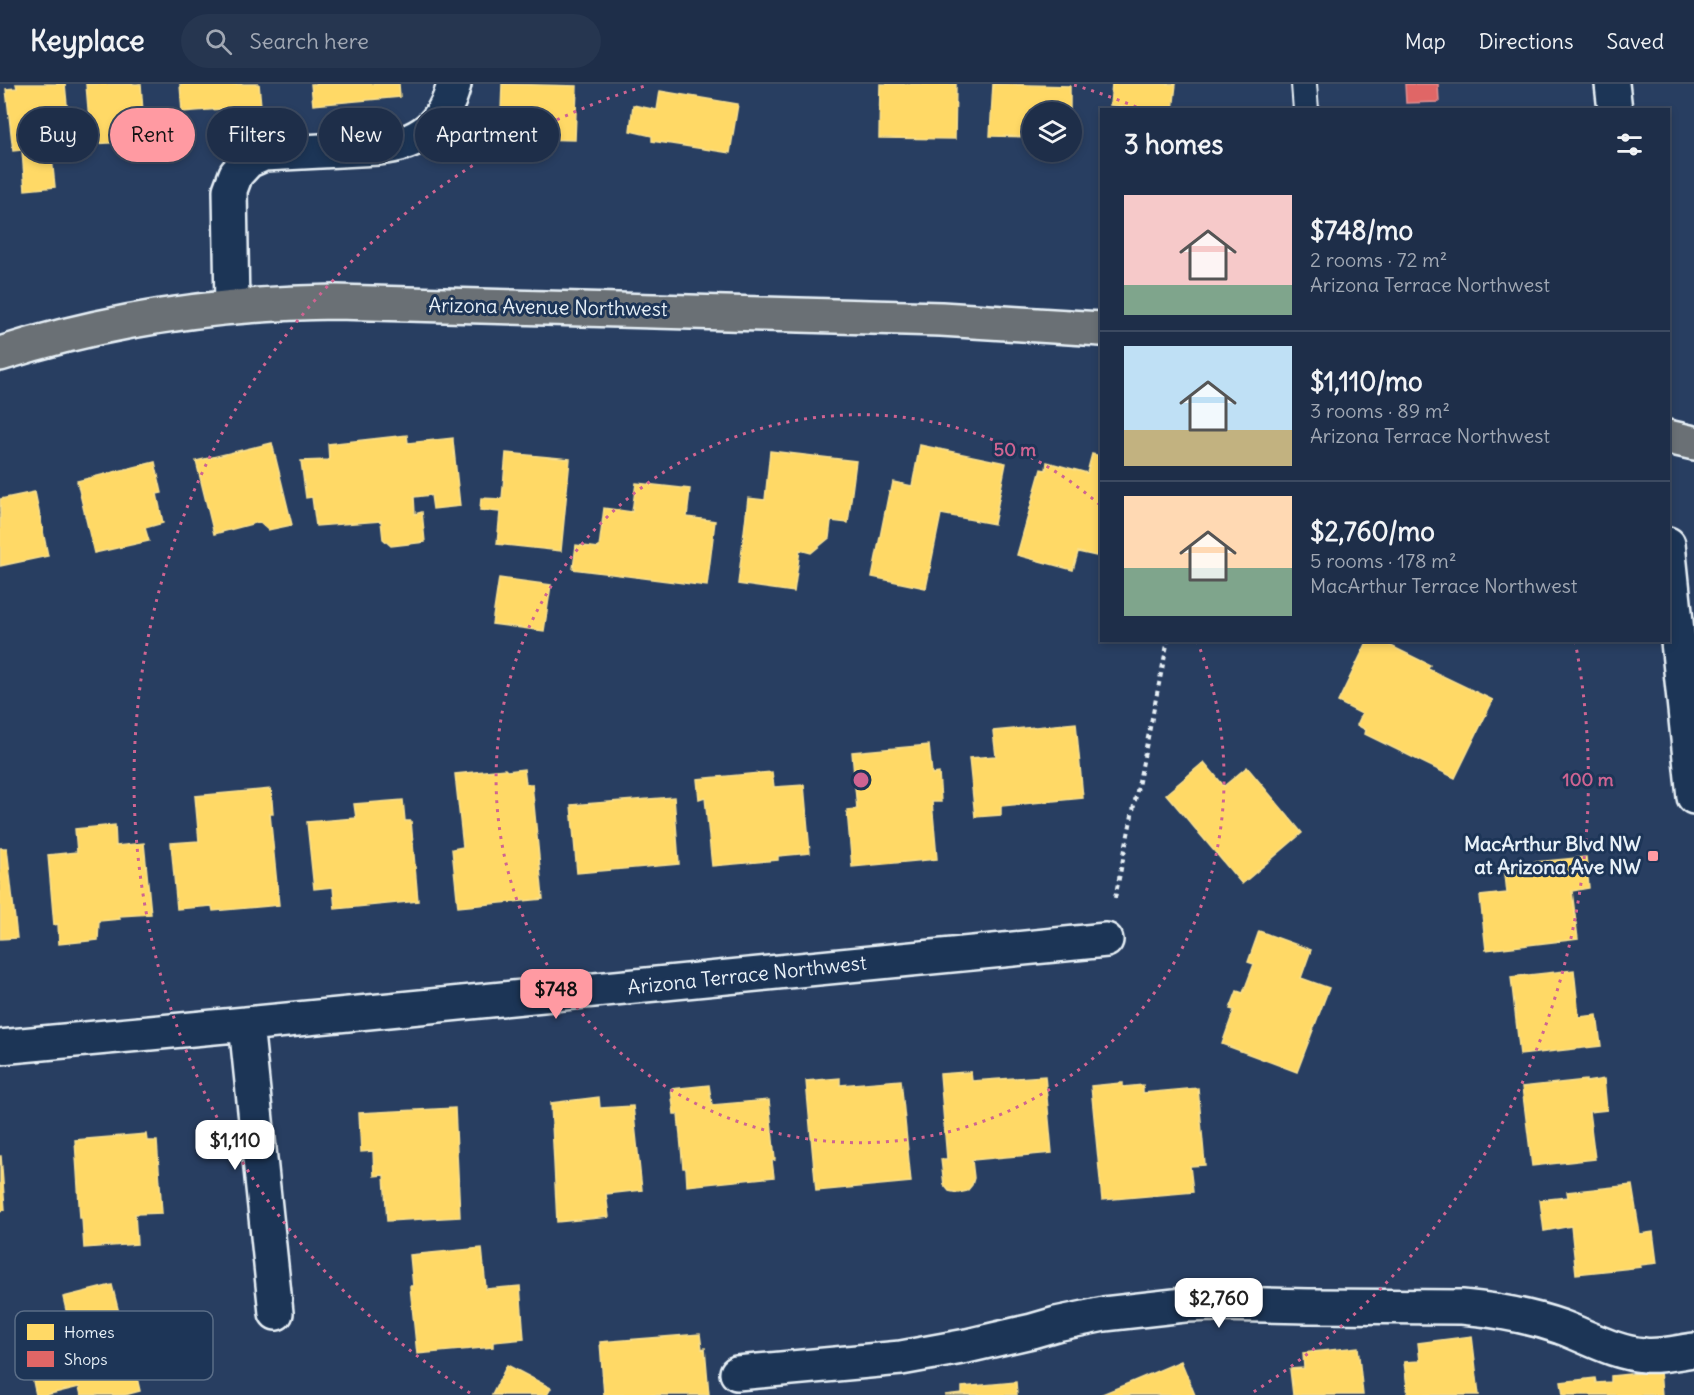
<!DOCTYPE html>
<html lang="en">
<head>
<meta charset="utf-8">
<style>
	:root { --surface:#1e2e49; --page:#263650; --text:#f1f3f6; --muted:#a1a8b4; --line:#3c4a61; --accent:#ff9aa2 }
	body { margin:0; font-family:Delius,sans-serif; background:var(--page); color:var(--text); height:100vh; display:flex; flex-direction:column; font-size:22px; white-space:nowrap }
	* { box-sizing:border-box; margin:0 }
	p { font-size:20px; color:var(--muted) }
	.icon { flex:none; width:33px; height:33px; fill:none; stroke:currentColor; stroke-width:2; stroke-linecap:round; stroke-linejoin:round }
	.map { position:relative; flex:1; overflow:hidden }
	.side { position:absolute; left:1100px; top:24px; width:570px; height:534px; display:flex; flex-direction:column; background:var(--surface); border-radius:0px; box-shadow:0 3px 9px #0003,0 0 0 2px var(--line) }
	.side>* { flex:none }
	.guide { position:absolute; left:18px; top:24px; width:570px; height:54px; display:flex; gap:12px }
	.tools { position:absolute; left:1022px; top:18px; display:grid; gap:12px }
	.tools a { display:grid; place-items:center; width:60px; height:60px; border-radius:50%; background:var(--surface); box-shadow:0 3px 9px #0003,0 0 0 2px var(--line); font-size:30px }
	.price { position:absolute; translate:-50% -51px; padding:0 14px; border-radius:12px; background:#fff; color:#222; font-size:20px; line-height:39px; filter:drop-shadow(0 2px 3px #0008) }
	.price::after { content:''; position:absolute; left:50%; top:36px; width:18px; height:14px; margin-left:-9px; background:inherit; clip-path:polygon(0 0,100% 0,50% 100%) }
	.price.active { background:var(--accent); color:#111 }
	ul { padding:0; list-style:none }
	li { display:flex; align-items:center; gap:18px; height:150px; padding:0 24px }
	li+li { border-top:2px solid var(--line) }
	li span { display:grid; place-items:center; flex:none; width:168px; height:120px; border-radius:0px; color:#555 }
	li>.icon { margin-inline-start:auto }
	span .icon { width:72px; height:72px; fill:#fffc; stroke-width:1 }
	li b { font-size:26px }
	h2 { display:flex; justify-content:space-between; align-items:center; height:72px; padding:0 24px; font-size:26px }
	.tag { padding:0 21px; border-radius:27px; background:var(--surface); box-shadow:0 3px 9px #0003,0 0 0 2px var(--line); font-size:21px; line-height:54px }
	.tag.active { background:var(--accent); color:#111 }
	header { display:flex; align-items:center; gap:36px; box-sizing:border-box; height:84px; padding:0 30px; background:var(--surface); border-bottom:2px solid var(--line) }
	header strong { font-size:28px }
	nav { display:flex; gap:33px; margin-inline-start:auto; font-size:21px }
	.search { width:420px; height:54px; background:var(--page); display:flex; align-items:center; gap:15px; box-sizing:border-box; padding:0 21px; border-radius:33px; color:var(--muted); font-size:22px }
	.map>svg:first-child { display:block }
	.homes { fill:#ffd966; stroke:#f8e092; stroke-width:1.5 }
	.shops { fill:#e06666; stroke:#e29092; stroke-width:1.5 }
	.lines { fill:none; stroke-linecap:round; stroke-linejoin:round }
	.lane-casing { stroke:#e8f1f8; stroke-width:28 }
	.street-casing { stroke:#e8f1f8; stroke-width:38 }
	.secondary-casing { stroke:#e8f1f8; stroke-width:38 }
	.primary-casing { stroke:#e8f1f8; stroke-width:38 }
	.path { stroke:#e8f1f8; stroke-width:4; stroke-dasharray:4.5 4.5; stroke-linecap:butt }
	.lane { stroke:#1d3557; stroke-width:24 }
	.street { stroke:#1d3557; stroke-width:33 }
	.secondary { stroke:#1d3557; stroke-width:33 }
	.primary { stroke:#6a7074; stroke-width:33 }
	.ring { fill:none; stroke:#cf6492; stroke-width:3; stroke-dasharray:3 6 }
	.poi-dot { fill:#ff9aa2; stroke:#1d3557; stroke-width:2 }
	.labels { text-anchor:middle; stroke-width:6; stroke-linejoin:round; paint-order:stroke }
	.street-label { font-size:20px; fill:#e8f1f8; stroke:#1d3557 }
	.poi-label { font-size:20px; font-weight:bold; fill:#e8f1f8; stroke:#1d3557; text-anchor:end }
	.key { fill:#1d3557; stroke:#5a6d87; stroke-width:1.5 }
	.key-label { font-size:16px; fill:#e8f1f8 }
	.centre { fill:#cf6492; stroke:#1d3557; stroke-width:3 }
	.ring-label { font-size:18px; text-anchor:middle; font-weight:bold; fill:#cf6492; stroke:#1d3557; stroke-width:6; stroke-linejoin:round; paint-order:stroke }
</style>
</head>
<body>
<header>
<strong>Keyplace</strong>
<div class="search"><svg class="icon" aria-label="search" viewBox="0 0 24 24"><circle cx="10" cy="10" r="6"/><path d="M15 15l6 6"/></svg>Search here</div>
<nav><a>Map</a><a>Directions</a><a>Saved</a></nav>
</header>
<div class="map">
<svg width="1694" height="1311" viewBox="0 0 1694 1311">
	<rect width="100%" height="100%" fill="#283e61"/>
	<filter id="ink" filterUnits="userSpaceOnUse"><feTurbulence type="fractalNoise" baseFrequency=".0167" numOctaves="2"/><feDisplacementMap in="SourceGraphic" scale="12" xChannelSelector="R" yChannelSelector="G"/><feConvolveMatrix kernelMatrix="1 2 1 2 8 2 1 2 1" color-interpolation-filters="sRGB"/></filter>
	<g filter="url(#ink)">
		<path class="homes" d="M 16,0 L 65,0 L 71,62 L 51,64 L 55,103 L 25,106 L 22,66 L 13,67 L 6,5 L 17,4 Z
			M 86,0 L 141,0 L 145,57 L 91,60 Z
			M 180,0 L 259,0 L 261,22 L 182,28 Z
			M 311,0 L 399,0 L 400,13 L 313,21 Z
			M 502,0 L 577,2 L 575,56 L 533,55 L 533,58 L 500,57 Z
			M 880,0 L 956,0 L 955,55 L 879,54 Z
			M 993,0 L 1070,2 L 1070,28 L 1032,28 L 1032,53 L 990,52 Z
			M 1112,0 L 1176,0 L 1173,26 L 1145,26 L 1110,21 Z
			M 660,7 L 738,20 L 730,69 L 652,57 L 652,52 L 630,47 L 633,21 L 657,26 Z
			M 407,351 L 408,359 L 453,354 L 453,357 L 460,422 L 433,425 L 431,411 L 414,413 L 415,430 L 422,428 L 425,458 L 391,462 L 383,455 L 381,437 L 316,442 L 312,413 L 306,414 L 301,377 L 329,376 L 328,360 Z
			M 272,359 L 292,441 L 268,446 L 259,438 L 214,450 L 196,377 Z
			M 920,361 L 1006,379 L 994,440 L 941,430 L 926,504 L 872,493 L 889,408 L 891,408 L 893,398 L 912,402 Z
			M 770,367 L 856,377 L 848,439 L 831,437 L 829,454 L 811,469 L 800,466 L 794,508 L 738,500 L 748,414 L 765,416 Z
			M 506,369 L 570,375 L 561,467 L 497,460 L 500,428 L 480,426 L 481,414 L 502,415 Z
			M 1092,370 L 1101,372 L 1101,470 L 1096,472 L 1078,468 L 1073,486 L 1017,471 L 1041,385 L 1046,386 L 1047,378 L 1087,389 Z
			M 155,378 L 162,409 L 157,410 L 163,439 L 145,444 L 149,457 L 94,469 L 77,397 Z
			M 636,399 L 690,405 L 687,433 L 715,437 L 707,502 L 573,485 L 576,461 L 599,464 L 604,424 L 632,428 Z
			M 35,408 L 48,472 L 0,482 L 0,415 Z
			M 499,494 L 551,501 L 544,547 L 492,540 Z
			M 1368,556 L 1379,556 L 1430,581 L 1428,585 L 1493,616 L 1455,694 L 1365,650 L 1366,646 L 1357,641 L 1362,630 L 1338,618 Z
			M 1076,639 L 1083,714 L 1001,722 L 1001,731 L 975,733 L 969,674 L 996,672 L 993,647 Z
			M 929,661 L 932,690 L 939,689 L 941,718 L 932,718 L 937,775 L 852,783 L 847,726 L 857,725 L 852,668 Z
			M 1204,678 L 1224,702 L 1247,683 L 1302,749 L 1242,800 L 1166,710 Z
			M 505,685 L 507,687 L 524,685 L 526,700 L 532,700 L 543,815 L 458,823 L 452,765 L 463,763 L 455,690 Z
			M 772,688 L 774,703 L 804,701 L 810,769 L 778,772 L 778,776 L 712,782 L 705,713 L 699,715 L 697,695 Z
			M 271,705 L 273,730 L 270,730 L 279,821 L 213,827 L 212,822 L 177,825 L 171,759 L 199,757 L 195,712 Z
			M 674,713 L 679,780 L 577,789 L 571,721 Z
			M 403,716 L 405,737 L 411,737 L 418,817 L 335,825 L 333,803 L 314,805 L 307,738 L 356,734 L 354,720 Z
			M 115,741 L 116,762 L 144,759 L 151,830 L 119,832 L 120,835 L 99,837 L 98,856 L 59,860 L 58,840 L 54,841 L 48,771 L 77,768 L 75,745 Z
			M 0,764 L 7,764 L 17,854 L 0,855 Z
			M 1586,773 L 1589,804 L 1572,807 L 1578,855 L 1486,866 L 1480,812 L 1507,809 L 1504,781 Z
			M 1259,847 L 1311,866 L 1301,894 L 1329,904 L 1297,988 L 1222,960 L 1234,926 L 1230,925 L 1237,907 L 1243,909 L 1254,880 L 1248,878 Z
			M 1574,886 L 1579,933 L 1597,931 L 1601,962 L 1520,971 L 1511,893 Z
			M 967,988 L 971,988 L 972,997 L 1045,992 L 1052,1069 L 972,1076 L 974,1094 L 972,1101 L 967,1107 L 958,1109 L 949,1107 L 944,1101 L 941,1075 L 947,1075 L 940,990 Z
			M 840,994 L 840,1001 L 901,996 L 911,1098 L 816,1107 L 806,997 Z
			M 1604,995 L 1607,1026 L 1589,1028 L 1595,1075 L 1532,1082 L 1522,1003 L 1586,996 L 1586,998 Z
			M 1121,999 L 1123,999 L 1123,1003 L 1143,1001 L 1143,1009 L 1198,1004 L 1205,1081 L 1190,1082 L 1193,1108 L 1102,1116 L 1091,1002 Z
			M 709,1001 L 712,1021 L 769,1016 L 775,1076 L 772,1077 L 774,1093 L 687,1102 L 686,1084 L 683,1084 L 678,1030 L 674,1030 L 671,1005 Z
			M 599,1013 L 600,1024 L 633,1022 L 642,1106 L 606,1110 L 609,1133 L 557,1138 L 551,1019 Z
			M 455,1024 L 460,1133 L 387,1137 L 384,1091 L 374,1092 L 373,1067 L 361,1068 L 359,1029 Z
			M 146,1050 L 147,1057 L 157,1057 L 162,1129 L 135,1130 L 137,1160 L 84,1164 L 82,1134 L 80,1134 L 75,1056 Z
			M 1,1072 L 5,1126 L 0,1127 L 0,1072 Z
			M 1632,1101 L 1640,1150 L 1653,1148 L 1657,1179 L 1640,1181 L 1641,1183 L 1576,1190 L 1571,1142 L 1544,1147 L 1540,1116 L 1568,1113 L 1567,1108 Z
			M 482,1164 L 486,1205 L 520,1202 L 524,1255 L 493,1258 L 493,1263 L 417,1270 L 410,1202 L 413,1202 L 410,1171 Z
			M 112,1201 L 119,1229 L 122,1228 L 140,1307 L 125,1311 L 81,1311 L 79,1303 L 46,1311 L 36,1311 L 28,1274 L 71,1264 L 66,1244 L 70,1243 L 63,1213 Z
			M 700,1250 L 702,1265 L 705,1264 L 709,1311 L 604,1311 L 600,1258 Z
			M 1472,1252 L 1479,1311 L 1408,1311 L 1404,1278 L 1420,1277 L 1418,1259 Z
			M 1358,1263 L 1363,1311 L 1293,1311 L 1290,1285 L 1304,1284 L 1303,1269 Z
			M 1181,1277 L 1195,1311 L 1100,1311 L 1134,1297 Z
			M 507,1281 L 551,1304 L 547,1311 L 492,1311 Z
			M 1660,1287 L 1662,1311 L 1563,1311 L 1561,1298 L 1595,1294 L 1596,1299 L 1611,1298 L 1611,1292 Z
			M 1016,1298 L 1017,1311 L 945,1311 L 962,1309 L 962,1303 Z"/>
		<path class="shops" d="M 1405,0 L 1438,0 L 1439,18 L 1406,19 Z"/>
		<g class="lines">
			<g class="lane-casing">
				<path id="lane" d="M 1304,0 L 1306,26"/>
			</g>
			<g class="street-casing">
				<path id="street" d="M 232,223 L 230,106 L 236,90 L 248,77 L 264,70 L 378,64 C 420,60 444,41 454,0
					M 246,940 L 276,1229
					M 0,963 L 246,940 L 1106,856
					M 737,1289 L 901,1274 L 967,1262 L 1032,1247 L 1056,1240 L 1104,1230 L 1184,1221 L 1216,1220 L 1309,1222 L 1462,1223 C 1496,1226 1529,1232 1561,1243 C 1588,1253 1615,1269 1644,1271 C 1658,1273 1679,1268 1694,1266"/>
			</g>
			<g class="secondary-casing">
				<path id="secondary" d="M 1612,0 L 1615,26
					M 1668,460 L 1694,713"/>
			</g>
			<g class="primary-casing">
				<path id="primary" d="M 0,270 C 109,235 221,219 336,218 L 941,235 L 1101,245
					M 1668,353 L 1694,359"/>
			</g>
			<path class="path" d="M 1115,814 L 1168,556"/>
			<use href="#lane" class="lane"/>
			<use href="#street" class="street"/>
			<use href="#secondary" class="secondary"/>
			<use href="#primary" class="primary"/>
		</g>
	</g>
	<g class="ring">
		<path d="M1197 557A364 364 0 1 1 1100 421"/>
		<path d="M470 1309A727 727 0 0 1 648 1M1074 1A727 727 0 0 1 1139 24M1575 557A727 727 0 0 1 1252 1309"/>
	</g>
	<rect class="poi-dot" x="1647" y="766" width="12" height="12" rx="3"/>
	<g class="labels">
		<g class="street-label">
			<text transform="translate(548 223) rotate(1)" y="7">Arizona Avenue Northwest</text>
			<text transform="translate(747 891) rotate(-6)" y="7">Arizona Terrace Northwest</text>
		</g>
		<g class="poi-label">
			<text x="1641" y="767">MacArthur Blvd NW<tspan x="1641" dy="23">at Arizona Ave NW</tspan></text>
		</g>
	</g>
	<rect x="15" y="1227" width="198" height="69" rx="9" class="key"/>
	<rect x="27" y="1240" width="27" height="16" fill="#ffd966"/>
	<rect x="27" y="1267" width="27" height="16" fill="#e06666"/>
	<g class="key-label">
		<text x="64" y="1254">Homes</text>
		<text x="64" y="1281">Shops</text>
	</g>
	<circle cx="861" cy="696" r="9" class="centre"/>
	<g class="ring-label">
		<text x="1015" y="372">50 m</text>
		<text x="1588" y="702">100 m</text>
	</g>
</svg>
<div class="tools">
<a><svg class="icon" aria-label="layers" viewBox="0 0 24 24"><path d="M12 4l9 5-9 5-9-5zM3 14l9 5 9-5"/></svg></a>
</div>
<b class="price active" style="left:556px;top:936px">$748</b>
<b class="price" style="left:235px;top:1087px">$1,110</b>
<b class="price" style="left:1219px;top:1245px">$2,760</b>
<div class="guide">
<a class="tag">Buy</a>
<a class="tag active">Rent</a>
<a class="tag">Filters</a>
<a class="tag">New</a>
<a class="tag">Apartment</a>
</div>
<section class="side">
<h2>3 homes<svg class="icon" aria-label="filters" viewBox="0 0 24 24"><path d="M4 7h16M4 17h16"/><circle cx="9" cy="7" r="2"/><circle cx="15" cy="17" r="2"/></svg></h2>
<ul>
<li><span style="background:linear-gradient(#f6c9c9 75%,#7fa58c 0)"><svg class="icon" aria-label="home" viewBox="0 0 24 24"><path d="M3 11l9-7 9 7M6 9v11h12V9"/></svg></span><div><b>$748/mo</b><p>2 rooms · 72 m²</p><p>Arizona Terrace Northwest</p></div></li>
<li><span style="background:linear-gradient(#bfe0f5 70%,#c2b280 0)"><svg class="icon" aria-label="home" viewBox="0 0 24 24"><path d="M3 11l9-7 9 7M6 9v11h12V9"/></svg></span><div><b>$1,110/mo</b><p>3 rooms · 89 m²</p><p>Arizona Terrace Northwest</p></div></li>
<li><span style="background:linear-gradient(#ffd9b3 60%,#7fa58c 0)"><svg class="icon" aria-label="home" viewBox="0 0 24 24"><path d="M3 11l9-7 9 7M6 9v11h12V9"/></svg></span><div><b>$2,760/mo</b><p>5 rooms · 178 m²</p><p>MacArthur Terrace Northwest</p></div></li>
</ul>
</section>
</div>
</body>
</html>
